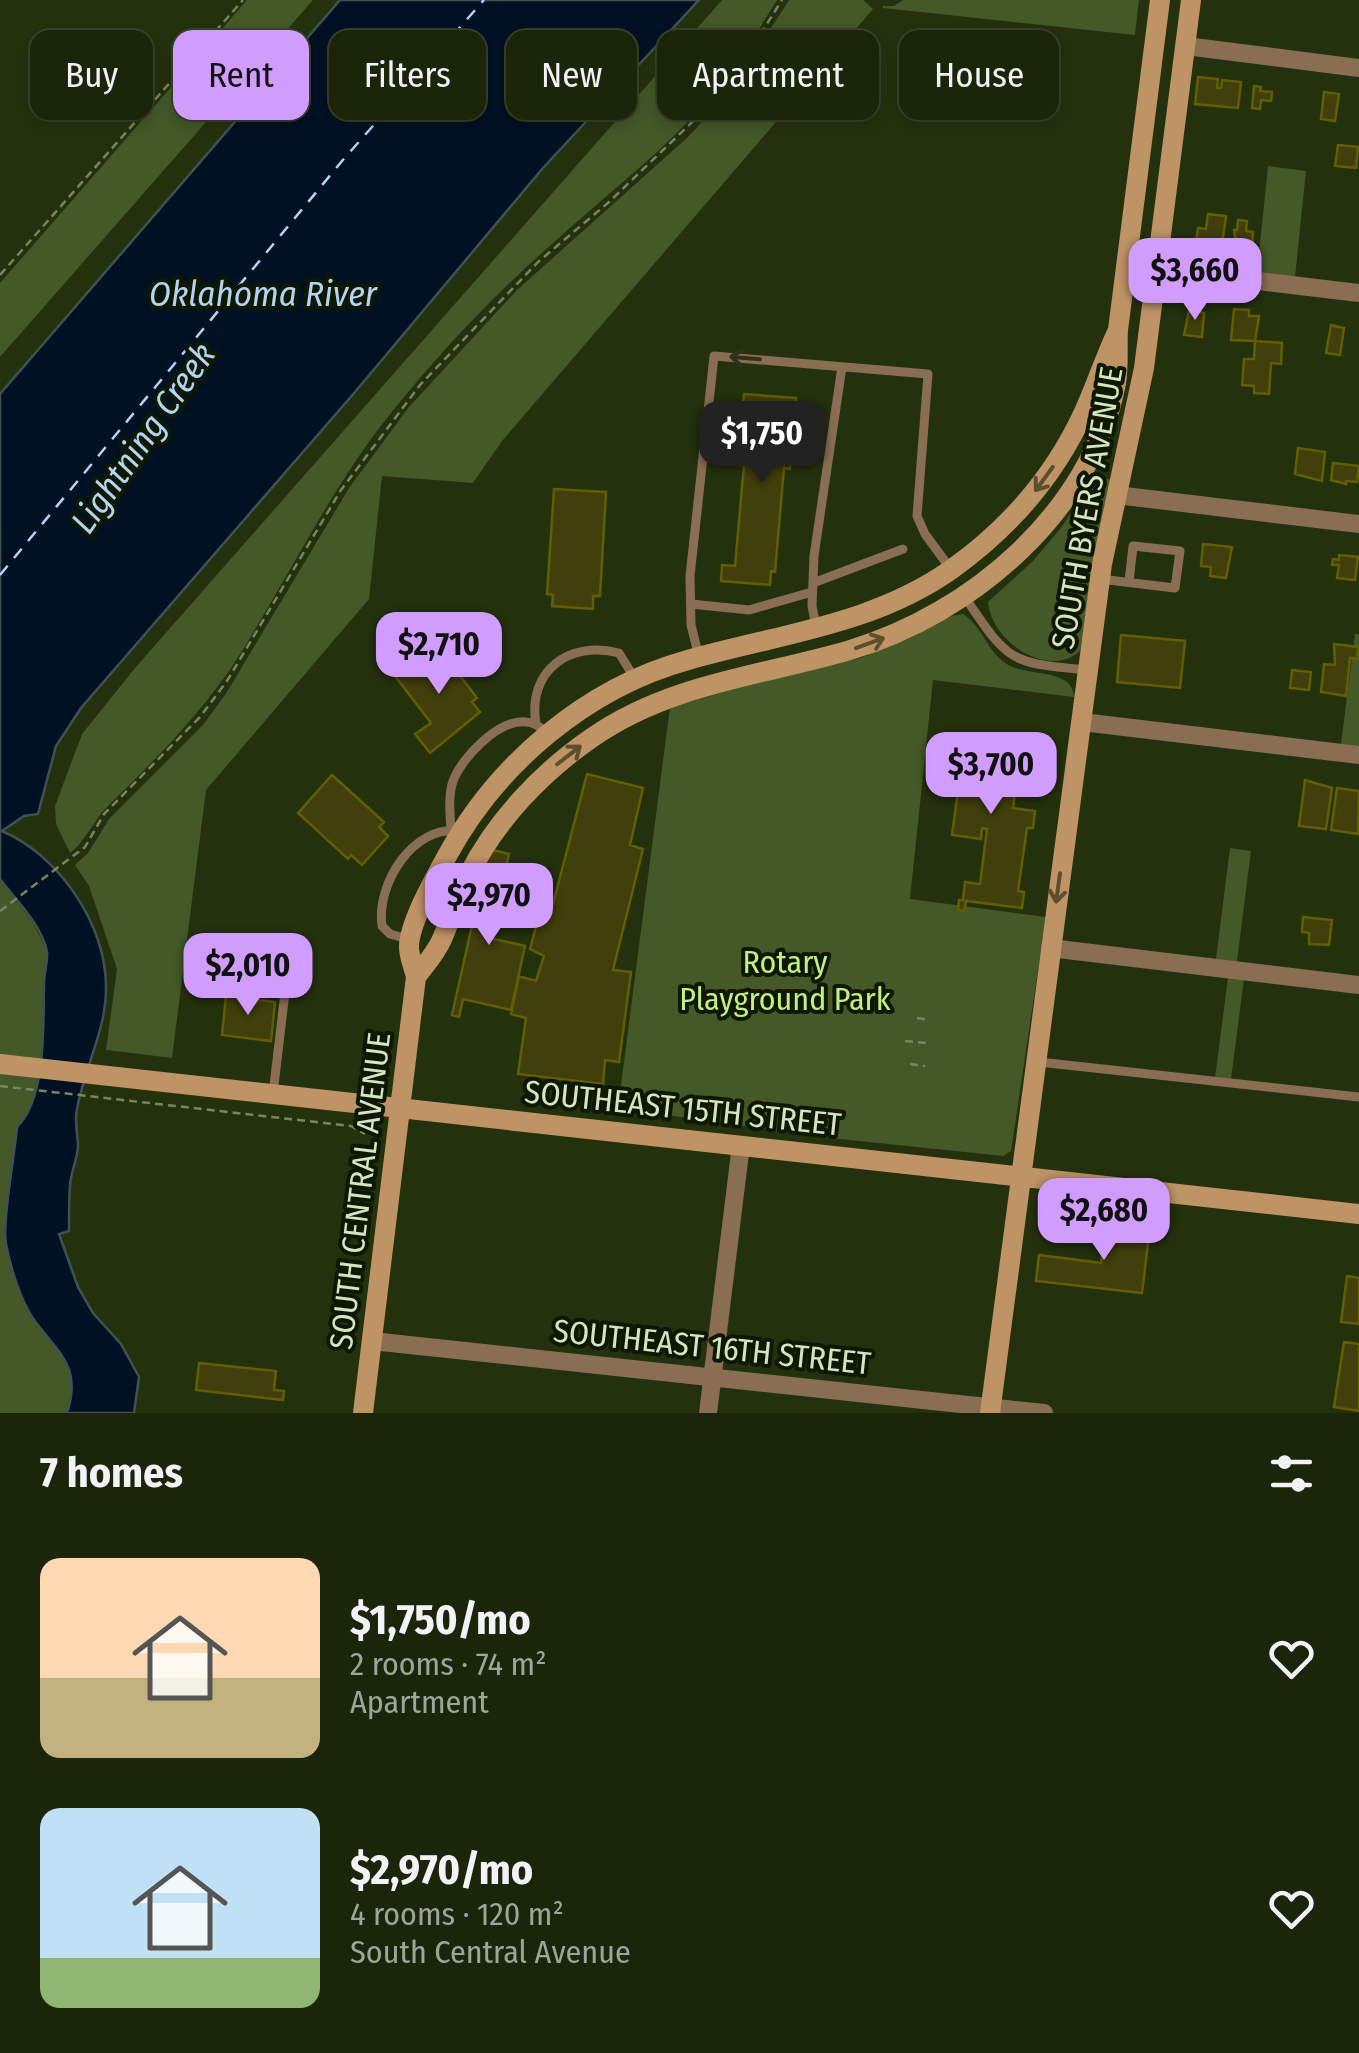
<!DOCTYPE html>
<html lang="en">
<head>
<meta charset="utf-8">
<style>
	:root { --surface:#1b250a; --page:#242d13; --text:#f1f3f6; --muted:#a0a59c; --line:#39422b; --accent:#d09dfe }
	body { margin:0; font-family:"Fira Sans Condensed",sans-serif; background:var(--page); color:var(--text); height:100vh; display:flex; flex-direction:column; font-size:38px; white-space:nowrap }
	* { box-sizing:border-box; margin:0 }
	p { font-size:32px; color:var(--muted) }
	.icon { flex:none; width:55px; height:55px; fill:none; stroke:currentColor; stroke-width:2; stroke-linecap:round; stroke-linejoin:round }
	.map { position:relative; height:1413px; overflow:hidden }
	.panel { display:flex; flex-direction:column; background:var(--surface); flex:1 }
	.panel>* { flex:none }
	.banner { position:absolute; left:30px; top:30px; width:1300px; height:90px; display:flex; gap:20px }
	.price { position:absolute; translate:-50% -85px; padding:0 22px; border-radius:20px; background:var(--accent); color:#111; font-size:32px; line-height:65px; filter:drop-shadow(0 2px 5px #0008) }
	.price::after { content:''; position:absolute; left:50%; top:60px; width:30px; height:22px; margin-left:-15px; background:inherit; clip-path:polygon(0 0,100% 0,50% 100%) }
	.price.on { background:#222; color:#fff }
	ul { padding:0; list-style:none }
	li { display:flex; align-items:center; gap:30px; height:250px; padding:0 40px }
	li span { display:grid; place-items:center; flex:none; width:280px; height:200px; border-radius:20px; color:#555 }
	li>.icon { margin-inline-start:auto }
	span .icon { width:120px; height:120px; fill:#fffc; stroke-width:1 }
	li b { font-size:42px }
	h2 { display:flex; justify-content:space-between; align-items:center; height:120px; padding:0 40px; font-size:42px }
	.tag { padding:0 35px; border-radius:20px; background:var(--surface); box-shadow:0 5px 15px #0003,0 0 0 2px var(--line); font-size:35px; line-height:90px }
	.tag.on { background:var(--accent); color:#111 }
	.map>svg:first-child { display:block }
	.green { fill:#445828 }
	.water { fill:#001123; stroke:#405153; stroke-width:2.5 }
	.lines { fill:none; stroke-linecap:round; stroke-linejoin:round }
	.ferry { stroke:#b2d4f5; stroke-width:2.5; stroke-dasharray:12 10; stroke-linecap:butt }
	.building { fill:#413f0b; stroke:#625f02; stroke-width:2.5 }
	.path { stroke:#778662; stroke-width:2.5; stroke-dasharray:8 5; stroke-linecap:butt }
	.lane { stroke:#896e53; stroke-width:9 }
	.street { stroke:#896e53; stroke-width:18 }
	.secondary { stroke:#be9366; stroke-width:20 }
	.oneway { stroke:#333219 }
	.oneway2 { stroke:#5d4f2e }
	.labels { text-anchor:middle; stroke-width:8; stroke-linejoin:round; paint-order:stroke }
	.street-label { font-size:32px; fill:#d5e5c2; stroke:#0e1800 }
	.park-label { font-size:32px; fill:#c2ef81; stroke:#0e1800 }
	.water-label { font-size:35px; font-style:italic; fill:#b2d4f5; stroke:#0e1800 }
</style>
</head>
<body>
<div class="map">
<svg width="1359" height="1413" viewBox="0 0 1359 1413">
	<rect width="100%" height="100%" fill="#24310d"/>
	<path class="green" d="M 247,0 L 313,0 L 0,357 L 0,283 Z
		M 722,0 L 777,0 C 753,39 729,77 698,111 C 653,160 601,199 552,244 C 495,294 443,349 395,408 C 330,487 288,580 233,665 C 198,717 152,763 107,807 C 93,821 86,841 70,853 L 56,824 L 55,806 L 82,734 L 135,668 Z
		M 789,0 L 863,0 L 873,9 L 502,441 L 473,483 L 382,476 L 369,599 L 206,790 L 172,1058 L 106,1050 L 117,969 L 89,886 L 75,865 L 88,853 L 109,819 L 203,725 L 227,692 L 349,488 L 409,407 L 517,290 L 688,137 L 732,89 Z
		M 903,0 L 1139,0 L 1135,35 L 883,8 L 883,6 L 894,6 Z
		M 1268,166 L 1306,171 L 1295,277 L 1257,273 Z
		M 1097,475 L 1111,480 L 1080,651 C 1048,680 991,641 988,602 L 1033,561 L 1060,529 Z
		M 963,614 C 983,626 987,654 1010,666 C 1030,676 1073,669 1074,697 L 933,680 L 910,899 L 1046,917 L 1011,1151 L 1003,1156 L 821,1137 L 618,1108 L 670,707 L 731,688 L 860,658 L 906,640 L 951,616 Z
		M 1355,634 L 1359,634 L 1359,747 L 1341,744 Z
		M 1230,848 L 1251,851 L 1235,977 L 1244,979 L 1231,1079 L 1215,1078 L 1230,962 L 1216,959 Z
		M 0,879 L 33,923 L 47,951 L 43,1037 L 35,1098 L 25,1120 L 5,1240 L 44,1331 L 69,1365 L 72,1386 L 67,1413 L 0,1413 Z"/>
	<path class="water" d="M 340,0 L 699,0 L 543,168 L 355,392 L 81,708 L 56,746 L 38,814 L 24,816 L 2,831 C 58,855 107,924 106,989 C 106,1030 84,1069 77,1109 C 74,1121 78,1135 78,1147 C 77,1160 71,1172 70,1185 C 69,1200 69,1216 69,1231 L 59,1234 L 78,1287 L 93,1313 L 121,1344 L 139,1377 L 134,1413 L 67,1413 C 83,1364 56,1352 32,1317 C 20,1298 10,1266 6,1244 C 2,1222 15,1153 17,1127 C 47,1098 43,1023 44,983 C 44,973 48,961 47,952 C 42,925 15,899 0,879 L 0,394 Z"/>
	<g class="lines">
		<path class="ferry" d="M 0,575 L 342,161 L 484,0"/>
	</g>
	<path class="building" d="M 1198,77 L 1218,79 L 1217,88 L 1221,88 L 1222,80 L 1241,82 L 1238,108 L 1195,104 Z
		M 1254,86 L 1261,87 L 1260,91 L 1272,92 L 1271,101 L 1261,100 L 1260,109 L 1252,108 Z
		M 1324,92 L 1339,94 L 1335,121 L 1321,119 Z
		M 1338,145 L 1358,147 L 1356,168 L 1335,166 Z
		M 1208,214 L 1226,216 L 1222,244 L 1196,241 L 1198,228 L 1206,229 Z
		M 1238,220 L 1247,221 L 1246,231 L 1253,232 L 1252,244 L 1236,243 L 1234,230 L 1237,230 Z
		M 1190,306 L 1196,307 L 1195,311 L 1204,313 L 1202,337 L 1184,335 Z
		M 1234,309 L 1249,310 L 1249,316 L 1259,316 L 1255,341 L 1231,340 Z
		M 1331,325 L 1344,328 L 1340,355 L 1326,353 Z
		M 1255,341 L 1282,343 L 1281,364 L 1271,363 L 1269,394 L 1254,393 L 1254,386 L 1242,385 L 1244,359 L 1254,359 Z
		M 744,394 L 796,398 L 790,469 L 784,468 L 775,572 L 771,571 L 770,585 L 721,581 L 722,565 L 735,566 L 744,465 L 738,465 Z
		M 1298,448 L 1325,452 L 1322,481 L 1295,474 Z
		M 1333,463 L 1359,466 L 1357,482 L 1346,481 L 1346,484 L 1331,480 Z
		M 554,489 L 606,492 L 600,596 L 593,596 L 593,609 L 552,606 L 553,595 L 547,594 Z
		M 1203,544 L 1232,547 L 1226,578 L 1210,576 L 1211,567 L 1201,566 Z
		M 1339,555 L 1358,557 L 1355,580 L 1337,578 L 1339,565 L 1332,565 L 1333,559 L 1339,560 Z
		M 1121,635 L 1185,641 L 1180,688 L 1117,682 Z
		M 1334,644 L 1358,647 L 1357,659 L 1350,658 L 1346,696 L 1321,692 L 1324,664 L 1335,665 Z
		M 437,645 L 477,698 L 472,702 L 480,712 L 430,753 L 415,734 L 431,723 L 395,676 Z
		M 1292,670 L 1311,672 L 1309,690 L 1290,688 Z
		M 948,738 L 1021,748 L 1019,764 L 1024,765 L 1022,783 L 1030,784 L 1029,793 L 1015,791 L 1013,808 L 1035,811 L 1033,828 L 1027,828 L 1018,891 L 1024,892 L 1022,908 L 966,901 L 964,911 L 958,910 L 959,900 L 963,900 L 965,882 L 980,884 L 987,829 L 982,828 L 981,839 L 952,835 L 959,783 L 968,784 L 969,779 L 943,776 Z
		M 587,774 L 643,788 L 630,845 L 643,849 L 613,970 L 631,972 L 619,1062 L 605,1060 L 603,1084 L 518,1074 L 526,1018 L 511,1014 L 519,976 L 536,981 L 544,956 L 530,949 L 543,900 L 553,904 Z
		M 332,775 L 384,822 L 379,827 L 388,836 L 362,865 L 351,855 L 348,859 L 298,813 Z
		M 1305,780 L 1332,788 L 1326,829 L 1299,826 Z
		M 1337,788 L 1359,791 L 1358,834 L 1331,830 Z
		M 489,849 L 509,854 L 490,938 L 525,946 L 511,1010 L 463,999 L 459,1017 L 452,1015 Z
		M 1303,917 L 1332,920 L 1329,945 L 1309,944 L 1309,933 L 1302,932 Z
		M 226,996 L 275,1002 L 271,1041 L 222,1035 Z
		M 1111,1223 L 1150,1227 L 1142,1293 L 1036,1281 L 1039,1255 L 1101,1263 L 1105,1233 L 1109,1234 Z
		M 1347,1276 L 1359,1278 L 1359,1324 L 1341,1322 Z
		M 1344,1342 L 1359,1344 L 1359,1411 L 1334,1407 Z
		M 199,1363 L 276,1371 L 274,1390 L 284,1391 L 283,1400 L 196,1390 Z"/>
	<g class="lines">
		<path class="path" d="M 0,275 L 243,0
			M 0,911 L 85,847 L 104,814 L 200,717 L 227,681 L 341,490 L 420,385 L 538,262 L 609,202 L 709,106 L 743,62 L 782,0
			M 917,1018 L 929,1020
			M 905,1041 L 927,1043
			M 910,1064 L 925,1066
			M 0,1086 L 351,1126 L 365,1134"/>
		<path class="lane" d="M 1100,579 L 1175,588 L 1180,551 L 1133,546 L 1129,582
			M 813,583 L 903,549
			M 964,596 C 1009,662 1008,663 1088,670
			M 691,604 L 749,610 L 812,592
			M 816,626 L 812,606 L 814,556 L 842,367
			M 699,657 L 691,625 L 690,576 L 714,356 L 928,374 L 917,516 L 925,534 L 950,568
			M 536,724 C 527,671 569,640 619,653 L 635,679
			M 451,830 C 450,814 448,796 453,781 C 462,757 499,719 526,722 C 535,722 541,728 547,733
			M 408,939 L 390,934 L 382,926 C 376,884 413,825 459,831
			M 1039,1062 L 1359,1097
			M 273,1094 L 285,992"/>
		<path class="street" d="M 1186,46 L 1359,68
			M 1157,269 L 1359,293
			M 1116,495 L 1359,524
			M 1082,722 L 1359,755
			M 1050,948 L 1359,985
			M 372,1341 L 1044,1413
			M 708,1413 L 741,1145"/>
		<path class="secondary" d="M 416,977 C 425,965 436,953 442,939 C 451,919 457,897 468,876 C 496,820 542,772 593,737 C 671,683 762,676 850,650 C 971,614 1092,512 1116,383 C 1119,366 1117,347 1118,330 L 1160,0
			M 0,1064 L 1359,1214
			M 363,1413 L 416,977 C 414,968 409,957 409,947 C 409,923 435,878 447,856 C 497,764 586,688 688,660 C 779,634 873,625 952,569 C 1008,529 1054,476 1083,414 C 1096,386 1105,357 1118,330
			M 990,1413 L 1102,564 L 1144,368 L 1191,0"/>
	</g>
	<defs><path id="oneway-shaft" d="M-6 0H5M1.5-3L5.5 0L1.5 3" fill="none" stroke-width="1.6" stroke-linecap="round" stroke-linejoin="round" transform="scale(2.5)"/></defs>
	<use class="oneway" href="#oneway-shaft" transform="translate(745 358) rotate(-175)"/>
	<g class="oneway2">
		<use href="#oneway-shaft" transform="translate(1044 479) rotate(126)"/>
		<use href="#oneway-shaft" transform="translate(870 643) rotate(-20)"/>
		<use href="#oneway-shaft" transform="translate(569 755) rotate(-38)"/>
		<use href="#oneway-shaft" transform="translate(1058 888) rotate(98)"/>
	</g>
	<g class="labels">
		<g class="street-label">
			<text transform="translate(1087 508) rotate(-80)" y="11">SOUTH BYERS AVENUE</text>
			<text transform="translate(683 1108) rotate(6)" y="11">SOUTHEAST 15TH STREET</text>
			<text transform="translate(360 1191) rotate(-83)" y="11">SOUTH CENTRAL AVENUE</text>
			<text transform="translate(712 1347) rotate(6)" y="11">SOUTHEAST 16TH STREET</text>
		</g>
		<g class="park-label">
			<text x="785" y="973">Rotary<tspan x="785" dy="37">Playground Park</tspan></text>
		</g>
		<g class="water-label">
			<text x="263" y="306">Oklahoma River</text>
			<text transform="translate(143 438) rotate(-55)" y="12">Lightning Creek</text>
		</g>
	</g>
</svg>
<b class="price" style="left:1195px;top:323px">$3,660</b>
<b class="price on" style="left:762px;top:486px">$1,750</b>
<b class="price" style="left:439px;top:697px">$2,710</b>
<b class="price" style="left:991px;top:817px">$3,700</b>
<b class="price" style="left:489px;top:948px">$2,970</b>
<b class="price" style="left:248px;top:1018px">$2,010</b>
<b class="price" style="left:1104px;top:1263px">$2,680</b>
<div class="banner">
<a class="tag">Buy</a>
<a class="tag on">Rent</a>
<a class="tag">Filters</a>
<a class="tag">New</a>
<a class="tag">Apartment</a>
<a class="tag">House</a>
</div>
</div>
<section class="panel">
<h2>7 homes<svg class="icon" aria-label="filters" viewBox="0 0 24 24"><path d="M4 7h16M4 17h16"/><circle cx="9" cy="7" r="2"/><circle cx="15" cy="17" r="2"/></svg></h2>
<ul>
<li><span style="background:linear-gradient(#ffd9b3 60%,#c2b280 0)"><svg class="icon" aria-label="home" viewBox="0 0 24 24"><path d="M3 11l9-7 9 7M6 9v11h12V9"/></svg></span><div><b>$1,750/mo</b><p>2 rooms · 74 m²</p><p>Apartment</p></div><svg class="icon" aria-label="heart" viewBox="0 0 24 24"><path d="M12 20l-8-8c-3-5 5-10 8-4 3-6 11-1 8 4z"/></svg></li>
<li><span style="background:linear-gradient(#bfe0f5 75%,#8fb573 0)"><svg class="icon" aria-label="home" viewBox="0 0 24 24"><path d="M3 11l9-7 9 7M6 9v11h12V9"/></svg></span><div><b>$2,970/mo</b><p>4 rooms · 120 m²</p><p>South Central Avenue</p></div><svg class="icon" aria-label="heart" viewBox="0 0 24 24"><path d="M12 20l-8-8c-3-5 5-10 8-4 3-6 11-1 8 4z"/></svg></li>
</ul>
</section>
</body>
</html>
